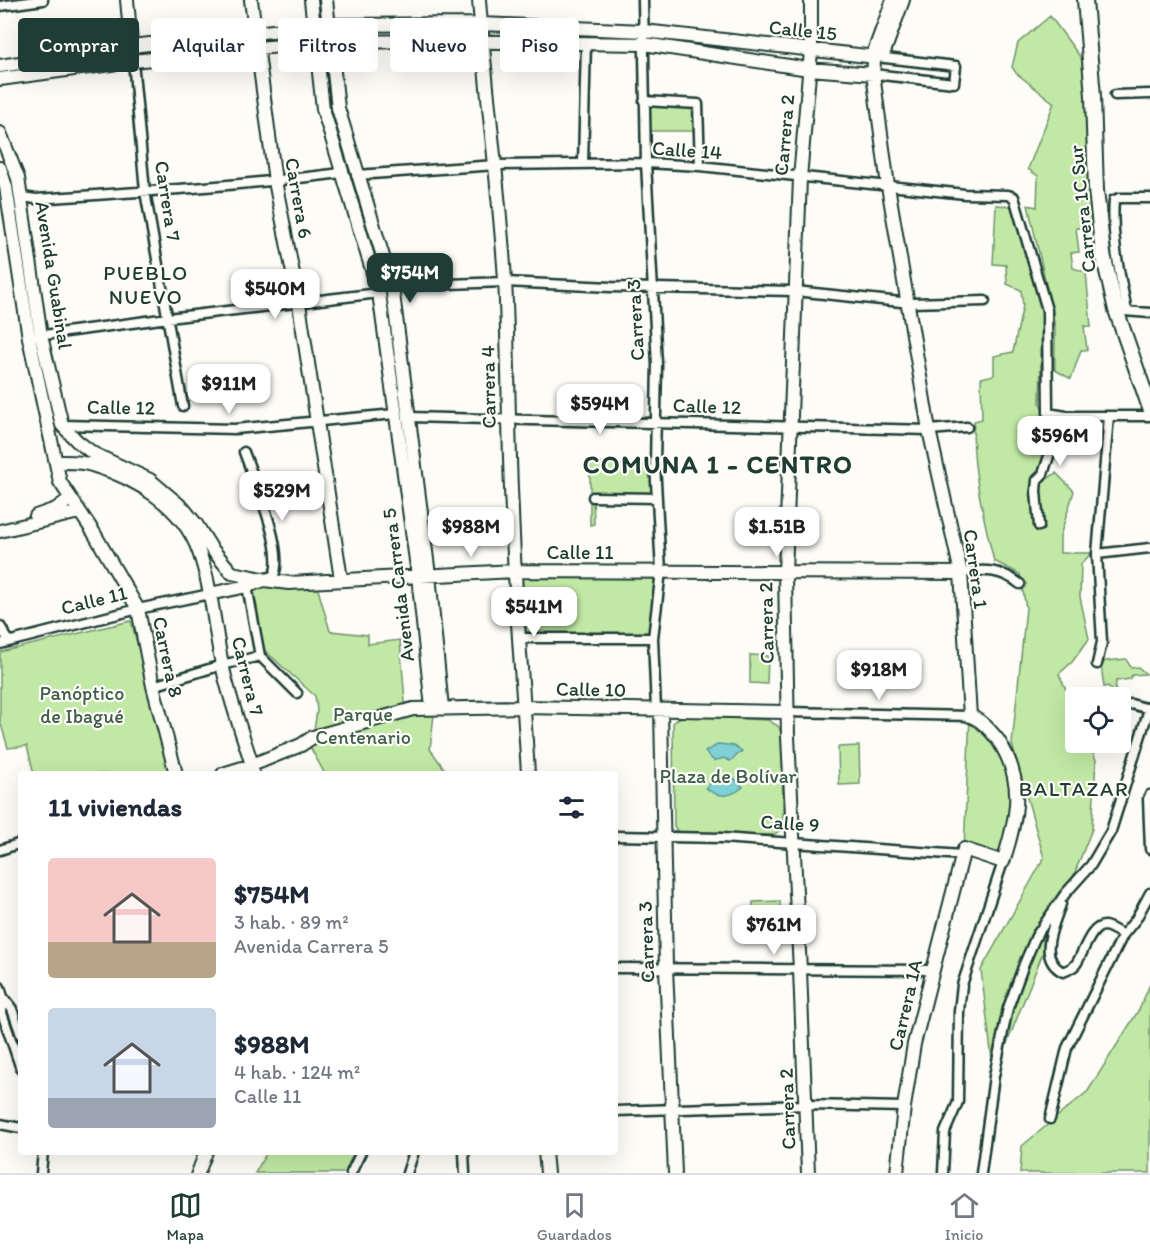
<!DOCTYPE html>
<html lang="es">
<head>
<meta charset="utf-8">
<style>
	:root { --surface:#fff; --page:#f2f2f3; --text:#1f2937; --muted:#747a83; --line:#e0e1e3; --accent:#1f3d34 }
	body { margin:0; font-family:Itim,sans-serif; background:var(--page); color:var(--text); height:100vh; display:flex; flex-direction:column; font-size:22px; white-space:nowrap }
	* { box-sizing:border-box; margin:0 }
	p { font-size:20px; color:var(--muted) }
	.icon { flex:none; width:33px; height:33px; fill:none; stroke:currentColor; stroke-width:2; stroke-linecap:round; stroke-linejoin:round }
	.map { position:relative; flex:1; overflow:hidden }
	.sheet { position:absolute; left:18px; top:771px; width:600px; height:384px; display:flex; flex-direction:column; background:var(--surface); border-radius:6px; box-shadow:0 6px 24px #0002 }
	.sheet>* { flex:none }
	.banner { position:absolute; left:18px; top:18px; width:600px; height:54px; display:flex; gap:12px }
	.tools { position:absolute; left:1065px; top:687px; display:grid; gap:12px }
	.tools a { display:grid; place-items:center; width:66px; height:66px; border-radius:6px; background:var(--surface); box-shadow:0 6px 24px #0002; font-size:30px }
	.price { position:absolute; translate:-50% -51px; padding:0 14px; border-radius:12px; background:#fff; color:#222; font-size:20px; line-height:39px; filter:drop-shadow(0 2px 3px #0008) }
	.price::after { content:''; position:absolute; left:50%; top:36px; width:18px; height:14px; margin-left:-9px; background:inherit; clip-path:polygon(0 0,100% 0,50% 100%) }
	.price.active { background:var(--accent); color:#fff }
	ul { padding:0; list-style:none }
	li { display:flex; align-items:center; gap:18px; height:150px; padding:0 30px }
	li span { display:grid; place-items:center; flex:none; width:168px; height:120px; border-radius:6px; color:#555 }
	li>.icon { margin-inline-start:auto }
	span .icon { width:72px; height:72px; fill:#fffc; stroke-width:1 }
	li b { font-size:26px }
	h2 { display:flex; justify-content:space-between; align-items:center; height:72px; padding:0 30px; font-size:26px }
	.tag { padding:0 21px; border-radius:6px; background:var(--surface); box-shadow:0 6px 24px #0002; font-size:21px; line-height:54px }
	.tag.active { background:var(--accent); color:#fff }
	.dock { display:flex; justify-content:space-around; align-items:center; height:84px; border-top:2px solid var(--line); background:var(--surface); font-size:16px; color:var(--muted) }
	.dock a { display:grid; justify-items:center; gap:3px }
	.dock .active { color:var(--accent) }
	.map>svg:first-child { display:block }
	.green { fill:#c1e9a5; stroke:#70936c; stroke-width:1.5 }
	.water { fill:#7fd1d6; stroke:#599695; stroke-width:1.5 }
	.lines { fill:none; stroke-linecap:round; stroke-linejoin:round }
	.street-casing { stroke:#1f3d34; stroke-width:13 }
	.secondary-casing { stroke:#1f3d34; stroke-width:16 }
	.primary-casing { stroke:#1f3d34; stroke-width:18 }
	.street { stroke:#fdfcf7; stroke-width:8 }
	.secondary { stroke:#fdfcf7; stroke-width:12 }
	.primary { stroke:#fdfcf7; stroke-width:14 }
	.labels { text-anchor:middle; stroke-width:4.5; stroke-linejoin:round; paint-order:stroke }
	.street-label { font-size:20px; fill:#1f3d34; stroke:#fdfcf7 }
	.park-label { font-size:20px; fill:#3f5f4b; stroke:#fdfcf7 }
	.neighbourhood-label { font-size:21px; letter-spacing:1.5px; fill:#1f3d34; stroke:#fdfcf7 }
	.district-label { font-size:26px; font-weight:bold; letter-spacing:1.5px; fill:#1f3d34; stroke:#fdfcf7 }
</style>
</head>
<body>
<div class="map">
<svg width="1150" height="1173" viewBox="0 0 1150 1173">
	<rect width="100%" height="100%" fill="#fdfcf7"/>
	<filter id="ink" filterUnits="userSpaceOnUse"><feTurbulence type="fractalNoise" baseFrequency=".0167" numOctaves="2"/><feDisplacementMap in="SourceGraphic" scale="12" xChannelSelector="R" yChannelSelector="G"/><feConvolveMatrix kernelMatrix="1 2 1 2 8 2 1 2 1" color-interpolation-filters="sRGB"/></filter>
	<g filter="url(#ink)">
		<path class="green" d="M 1050,16 L 1087,66 L 1094,229 L 1076,228 L 1079,252 L 1071,253 L 1073,268 L 1086,272 L 1091,327 L 1084,326 L 1087,350 L 1081,350 L 1071,379 L 1055,370 L 1055,329 L 1052,310 L 1028,205 L 1037,207 L 1038,176 L 1028,169 L 1054,103 L 1016,73 L 1012,67 L 1018,43 Z
			M 644,103 L 697,105 L 697,131 L 645,131 Z
			M 996,205 L 1011,206 L 1042,313 L 1040,403 C 1050,425 1052,447 1040,469 C 1035,478 1031,478 1030,490 L 1056,473 L 1074,491 L 1060,536 L 1060,553 L 1092,553 L 1081,564 L 1080,597 L 1089,639 L 1072,662 L 1059,674 L 1075,710 L 1076,742 L 1089,743 L 1096,760 L 1092,829 L 994,1076 L 981,970 L 1044,858 L 1012,744 L 1026,608 L 1020,574 L 994,561 C 984,521 970,461 974,421 L 982,419 L 981,378 L 994,375 L 994,356 L 1013,352 L 1023,305 L 1021,290 L 1007,284 L 1006,265 L 993,264 Z
			M 590,463 L 651,466 L 655,464 L 657,498 L 593,497 L 594,524 L 590,525 Z
			M 514,571 L 661,571 L 653,638 L 519,638 Z
			M 247,586 L 317,586 L 330,631 L 368,635 L 368,644 L 400,640 L 405,702 L 413,709 L 432,708 L 434,715 L 430,749 L 448,774 L 325,774 L 309,745 L 313,737 L 317,710 L 315,696 L 261,647 Z
			M 131,621 L 173,774 L 34,774 L 27,746 L 8,748 L 0,721 L 0,652 Z
			M 750,655 L 768,656 L 767,684 L 750,683 Z
			M 1126,659 L 1131,668 L 1138,667 L 1146,674 L 1132,675 L 1130,679 L 1116,681 L 1115,694 L 1108,686 L 1104,687 L 1101,665 L 1106,661 Z
			M 686,716 L 768,720 L 778,726 L 782,734 L 783,821 L 781,830 L 773,835 L 686,834 L 677,831 L 674,826 L 673,723 L 679,718 Z
			M 970,716 L 989,729 L 1015,786 L 1003,862 L 964,849 Z
			M 859,746 L 860,784 L 839,785 L 838,747 Z
			M 780,901 L 780,921 L 753,922 L 753,902 Z
			M 1150,984 L 1150,1173 L 1020,1173 L 1022,1146 L 1088,1091 L 1140,1008 Z
			M 267,1152 L 354,1152 L 345,1173 L 255,1173 Z"/>
		<path class="water" d="M 719,744 L 734,746 L 742,751 L 730,761 L 724,758 L 714,761 L 705,752 Z
			M 731,775 L 743,787 C 731,797 718,798 706,788 L 716,777 L 724,779 Z"/>
		<g class="lines">
			<g class="street-casing">
				<path id="street" d="M 643,0 L 646,163 L 657,364 L 655,464 L 661,571 L 653,638 L 656,710
					M 0,6 L 43,0
					M 133,61 L 145,191 L 183,406
					M 873,74 L 954,83 L 956,66 L 876,57
					M 1115,95 L 1150,94
					M 644,101 L 698,104 L 700,166
					M 583,164 L 586,42
					M 357,175 L 496,165 L 646,163 L 700,166 L 965,194 L 1008,195 L 1014,197 L 1047,310 L 1048,413 L 1054,441 L 1043,474 L 1037,480 L 1036,491 L 1039,526
					M 22,197 L 36,199 C 138,192 240,186 341,173
					M 392,286 L 505,282 L 611,287 L 795,291 L 911,303 L 985,301
					M 1124,311 L 1150,313
					M 1127,311 C 1120,275 1111,238 1114,200 L 1120,198 L 1150,198
					M 37,336 L 168,318 L 379,293
					M 1048,413 L 1066,416 L 1150,416
					M 409,417 L 929,430 L 967,427
					M 62,425 L 235,429 L 395,414
					M 244,452 C 254,480 285,549 274,575 L 265,579
					M 593,497 L 657,498
					M 1097,554 L 1150,548
					M 961,573 C 984,569 1001,569 1020,584
					M 244,582 L 247,586 L 260,656 L 297,693
					M 0,626 L 9,641
					M 519,638 L 653,638
					M 0,644 L 138,609 L 210,594
					M 1097,664 L 1102,642 L 1097,554 L 1109,416
					M 153,686 L 222,665 L 260,656
					M 1120,707 L 1131,704 L 1149,709
					M 787,712 L 970,716
					M 1150,795 L 1148,799 L 1150,849
					M 615,836 L 722,838 L 962,855
					M 0,850 L 21,843
					M 1061,904 C 1054,925 1036,958 1063,972 C 1068,970 1073,968 1076,964 C 1083,955 1090,925 1105,926 C 1110,927 1118,932 1123,935
					M 615,968 L 932,970
					M 0,987 L 3,997 L 12,1009 L 21,1035
					M 3,997 L 2,1013 L 21,1069
					M 615,1111 L 807,1105 L 904,1107
					M 1050,1119 L 1067,1048 L 1123,935 L 1136,919 L 1150,893
					M 0,1124 L 21,1128
					M 464,1152 L 465,1173
					M 41,1173 L 43,1152
					M 351,1173 L 361,1152
					M 407,1173 L 414,1152
					M 943,1173 L 945,1132 L 958,1102 L 959,1011 L 962,985 L 1003,862
					M 981,1173 L 994,1076 L 1008,1008 L 1024,964 L 1036,936 L 1065,894 L 1091,865 L 1111,831 L 1150,706"/>
			</g>
			<g class="secondary-casing">
				<path id="secondary" d="M 127,0 L 132,53
					M 251,0 L 275,181 L 299,304 L 341,579
					M 311,0 L 323,109 L 379,293 L 418,575 L 432,708
					M 326,0 L 338,108 L 392,286 L 429,575 L 442,708
					M 479,0 C 486,93 499,186 505,280 C 509,357 508,434 512,511 C 515,599 523,686 528,774
					M 893,0 L 875,49 L 873,74 L 888,186 L 929,430 L 961,573 L 970,716 C 981,719 991,731 998,740 C 1026,782 1017,818 1003,862 L 964,849 L 914,1044 L 904,1107 L 897,1173
					M 876,57 L 884,52 L 903,0
					M 0,66 L 131,46 L 329,25 L 481,24 L 644,31 L 876,57
					M 0,79 L 133,61 L 257,48 L 331,42 L 434,41 L 644,44 L 809,69 L 873,74
					M 0,133 L 18,178 L 41,336 L 62,425 L 77,441 L 94,454 L 150,480 L 183,508 L 196,524 L 211,548 L 232,573 L 263,579
					M 0,168 L 6,187 L 29,338 L 60,482 L 94,533 L 138,609 L 153,686 L 176,774
					M 56,462 C 68,462 81,461 92,465 C 136,478 183,506 199,552 C 212,588 214,627 222,664 C 229,698 242,732 252,765 L 252,774
					M 36,516 L 56,509 L 70,499
					M 0,531 L 79,512
					M 210,594 L 247,586 L 264,580 L 289,583 L 514,571 L 961,573
					M 661,710 L 666,968 L 675,1173
					M 223,774 L 252,765 L 301,745 L 313,737 L 413,709 L 524,707 L 787,712
					M 545,1152 L 547,1173
					M 198,1173 L 206,1152
					M 808,1173 L 800,970 L 788,737 L 785,573 L 800,178 L 811,51 L 811,0"/>
			</g>
			<g class="primary-casing">
				<path id="primary" d="M 1085,0 L 1093,96 L 1096,190 L 1103,254 L 1116,310 L 1150,408"/>
			</g>
			<use href="#street" class="street"/>
			<use href="#secondary" class="secondary"/>
			<use href="#primary" class="primary"/>
		</g>
	</g>
	<g class="labels">
		<g class="street-label">
			<text transform="translate(803 30) rotate(6)" y="7">Calle 15</text>
			<text transform="translate(784 135) rotate(-85)" y="7">Carrera 2</text>
			<text transform="translate(687 150) rotate(4)" y="7">Calle 14</text>
			<text transform="translate(299 198) rotate(80)" y="7">Carrera 6</text>
			<text transform="translate(168 201) rotate(81)" y="7">Carrera 7</text>
			<text transform="translate(1082 209) rotate(-96)" y="7">Carrera 1C Sur</text>
			<text transform="translate(54 275) rotate(81)" y="7">Avenida Guabinal</text>
			<text transform="translate(635 320) rotate(-93)" y="7">Carrera 3</text>
			<text transform="translate(488 387) rotate(-91)" y="7">Carrera 4</text>
			<text transform="translate(707 406) rotate(2)" y="7">Calle 12</text>
			<text transform="translate(121 407) rotate(1)" y="7">Calle 12</text>
			<text x="580" y="559">Calle 11</text>
			<text transform="translate(976 569) rotate(82)" y="7">Carrera 1</text>
			<text transform="translate(398 585) rotate(-97)" y="7">Avenida Carrera 5</text>
			<text transform="translate(94 600) rotate(-14)" y="7">Calle 11</text>
			<text transform="translate(766 623) rotate(-91)" y="7">Carrera 2</text>
			<text transform="translate(168 657) rotate(78)" y="7">Carrera 8</text>
			<text transform="translate(248 676) rotate(76)" y="7">Carrera 7</text>
			<text transform="translate(591 689) rotate(1)" y="7">Calle 10</text>
			<text transform="translate(790 823) rotate(4)" y="7">Calle 9</text>
			<text transform="translate(646 942) rotate(-92)" y="7">Carrera 3</text>
			<text transform="translate(905 1005) rotate(-77)" y="7">Carrera 1A</text>
			<text transform="translate(787 1109) rotate(-92)" y="7">Carrera 2</text>
		</g>
		<g class="park-label">
			<text x="82" y="700">Panóptico<tspan x="82" dy="23">de Ibagué</tspan></text>
			<text x="363" y="721">Parque<tspan x="363" dy="23">Centenario</tspan></text>
			<text x="728" y="783">Plaza de Bolívar</text>
		</g>
		<g class="neighbourhood-label">
			<text x="146" y="280">PUEBLO<tspan x="146" dy="24">NUEVO</tspan></text>
			<text x="1074" y="796">BALTAZAR</text>
		</g>
		<g class="district-label">
			<text x="718" y="473">COMUNA 1 - CENTRO</text>
		</g>
	</g>
</svg>
<div class="tools">
<a><svg class="icon" aria-label="locate" viewBox="0 0 24 24"><circle cx="12" cy="12" r="6"/><path d="M12 2v4M12 18v4M2 12h4M18 12h4"/></svg></a>
</div>
<b class="price active" style="left:410px;top:304px">$754M</b>
<b class="price" style="left:275px;top:320px">$540M</b>
<b class="price" style="left:229px;top:415px">$911M</b>
<b class="price" style="left:600px;top:435px">$594M</b>
<b class="price" style="left:1060px;top:467px">$596M</b>
<b class="price" style="left:282px;top:522px">$529M</b>
<b class="price" style="left:471px;top:558px">$988M</b>
<b class="price" style="left:777px;top:558px">$1.51B</b>
<b class="price" style="left:534px;top:638px">$541M</b>
<b class="price" style="left:879px;top:701px">$918M</b>
<b class="price" style="left:774px;top:956px">$761M</b>
<div class="banner">
<a class="tag active">Comprar</a>
<a class="tag">Alquilar</a>
<a class="tag">Filtros</a>
<a class="tag">Nuevo</a>
<a class="tag">Piso</a>
</div>
<section class="sheet">
<h2>11 viviendas<svg class="icon" aria-label="filters" viewBox="0 0 24 24"><path d="M4 7h16M4 17h16"/><circle cx="9" cy="7" r="2"/><circle cx="15" cy="17" r="2"/></svg></h2>
<ul>
<li><span style="background:linear-gradient(#f6c9c9 70%,#b9a48a 0)"><svg class="icon" aria-label="home" viewBox="0 0 24 24"><path d="M3 11l9-7 9 7M6 9v11h12V9"/></svg></span><div><b>$754M</b><p>3 hab. · 89 m²</p><p>Avenida Carrera 5</p></div></li>
<li><span style="background:linear-gradient(#c9d6e8 75%,#9aa5b1 0)"><svg class="icon" aria-label="home" viewBox="0 0 24 24"><path d="M3 11l9-7 9 7M6 9v11h12V9"/></svg></span><div><b>$988M</b><p>4 hab. · 124 m²</p><p>Calle 11</p></div></li>
</ul>
</section>
</div>
<nav class="dock">
<a class="active"><svg class="icon" aria-label="map" viewBox="0 0 24 24"><path d="M3 6l6-2 6 2 6-2v14l-6 2-6-2-6 2zM9 4v14M15 6v14"/></svg>Mapa</a>
<a><svg class="icon" aria-label="saved" viewBox="0 0 24 24"><path d="M7 4h10v16l-5-4-5 4z"/></svg>Guardados</a>
<a><svg class="icon" aria-label="home" viewBox="0 0 24 24"><path d="M3 11l9-7 9 7M6 9v11h12V9"/></svg>Inicio</a>
</nav>
</body>
</html>
